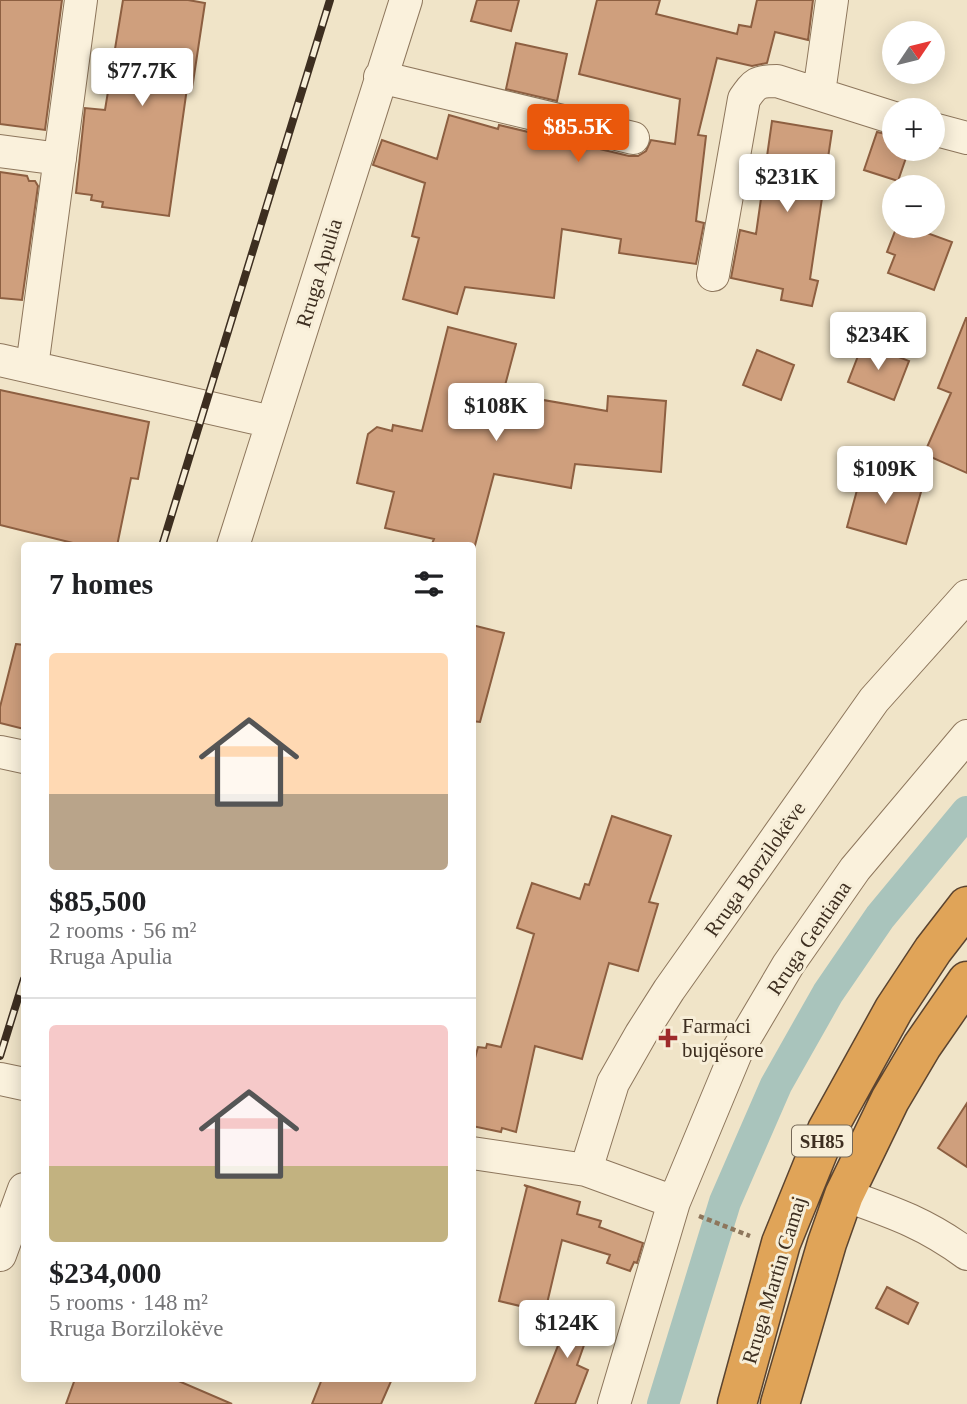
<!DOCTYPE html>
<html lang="en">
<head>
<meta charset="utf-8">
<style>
	:root { --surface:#fff; --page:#f2f2f2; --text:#202124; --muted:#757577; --line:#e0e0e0; --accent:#ea580c }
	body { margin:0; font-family:Georgia,serif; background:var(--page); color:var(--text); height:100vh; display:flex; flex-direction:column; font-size:26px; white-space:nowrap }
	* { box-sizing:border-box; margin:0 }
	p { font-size:23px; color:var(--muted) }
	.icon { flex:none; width:38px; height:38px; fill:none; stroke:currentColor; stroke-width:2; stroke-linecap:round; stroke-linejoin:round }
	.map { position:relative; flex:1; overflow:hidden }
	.details { position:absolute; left:21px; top:542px; width:455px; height:840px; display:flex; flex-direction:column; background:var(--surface); border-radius:7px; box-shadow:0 4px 18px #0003 }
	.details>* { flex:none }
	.needle { width:46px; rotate:55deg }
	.tools { position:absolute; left:882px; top:21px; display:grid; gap:14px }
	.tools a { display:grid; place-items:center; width:63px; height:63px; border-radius:50%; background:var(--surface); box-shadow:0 4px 18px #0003; font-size:35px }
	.price { position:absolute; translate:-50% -60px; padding:0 16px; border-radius:7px; background:#fff; color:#222; font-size:23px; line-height:46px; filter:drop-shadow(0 2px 4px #0008) }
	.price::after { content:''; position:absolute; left:50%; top:42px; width:21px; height:16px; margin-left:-10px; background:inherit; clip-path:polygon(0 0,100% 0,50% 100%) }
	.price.on { background:var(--accent); color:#fff }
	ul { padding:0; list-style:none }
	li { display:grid; align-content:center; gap:14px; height:371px; padding:0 28px }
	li+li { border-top:2px solid var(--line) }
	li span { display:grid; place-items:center; height:217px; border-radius:7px; color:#555 }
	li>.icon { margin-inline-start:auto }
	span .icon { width:126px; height:126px; fill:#fffc; stroke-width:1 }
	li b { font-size:30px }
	h2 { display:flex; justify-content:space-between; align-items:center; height:84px; padding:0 28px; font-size:30px }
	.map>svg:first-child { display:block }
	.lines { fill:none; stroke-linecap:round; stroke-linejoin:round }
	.canal { stroke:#a9c4bc; stroke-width:32 }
	.building { fill:#cf9f7d; stroke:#8d5f41; stroke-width:2 }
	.minor-casing { stroke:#8d765c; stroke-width:34 }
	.highway-casing { stroke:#5b4430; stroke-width:41 }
	.path { stroke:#8d765c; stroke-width:4.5; stroke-dasharray:5 3.5; stroke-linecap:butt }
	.minor { stroke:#faf1dc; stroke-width:32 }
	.highway { stroke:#e0a458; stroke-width:38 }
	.rail-casing { stroke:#3d2e20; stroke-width:8 }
	.rail { stroke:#f7eed8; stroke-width:5; stroke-dasharray:16; stroke-linecap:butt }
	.poi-dot { fill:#9e2a2b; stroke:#f7eed8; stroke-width:2.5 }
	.labels { text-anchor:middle; stroke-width:6; stroke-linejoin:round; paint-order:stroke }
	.shield { fill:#f7eed8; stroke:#756857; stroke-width:2 }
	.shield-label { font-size:19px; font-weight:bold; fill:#3d2e20 }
	.street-label { font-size:21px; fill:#3d2e20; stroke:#f7eed8 }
	.poi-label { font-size:21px; fill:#3d2e20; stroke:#f7eed8; text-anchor:start }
</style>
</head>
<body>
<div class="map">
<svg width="967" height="1404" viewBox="0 0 967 1404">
	<rect width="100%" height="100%" fill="#f0e4c8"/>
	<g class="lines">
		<path class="canal" d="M 663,1404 L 725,1202 L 776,1085 L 828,993 L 880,917 L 967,812"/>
	</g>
	<path class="building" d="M 0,0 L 62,0 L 45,130 L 0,124 Z
		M 123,0 L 188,0 L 205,3 L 192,89 L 187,88 L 169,216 L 102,207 L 103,202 L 91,200 L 92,195 L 76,193 L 85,108 L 105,110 Z
		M 477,0 L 519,0 L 511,31 L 471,21 Z
		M 597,0 L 660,0 L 656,14 L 737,34 L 739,25 L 751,27 L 757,0 L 813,0 L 808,40 L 775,32 L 767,63 L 752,66 L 717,58 L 698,135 L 706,136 L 696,221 L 704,223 L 696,264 L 619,253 L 621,239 L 562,229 L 554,298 L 465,287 L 457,314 L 403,299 L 419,238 L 412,236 L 425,183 L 373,165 L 382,140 L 437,159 L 449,115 L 498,129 L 499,125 L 629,156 L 638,156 L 646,151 L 651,140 L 675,144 L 680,99 L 579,74 Z
		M 516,43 L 567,54 L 557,101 L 506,89 Z
		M 772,121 L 832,131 L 810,279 L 818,281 L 812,306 L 781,300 L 783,289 L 731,278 L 740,230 L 756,234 Z
		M 877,132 L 894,136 L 894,149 L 909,149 L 898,181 L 864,170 Z
		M 0,172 L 27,176 L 29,181 L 35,181 L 38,186 L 22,300 L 0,298 Z
		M 897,226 L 908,226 L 952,242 L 934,290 L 888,273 L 895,255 L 887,252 Z
		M 966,318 L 967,318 L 967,473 L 924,454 L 951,393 L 938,388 Z
		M 448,327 L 516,344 L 503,393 L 607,411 L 608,396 L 666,401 L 661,472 L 575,464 L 571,488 L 494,474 L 474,549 L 472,546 L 431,546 L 434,539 L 385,528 L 394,492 L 357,483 L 368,434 L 377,427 L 392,431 L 393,425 L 422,431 Z
		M 863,343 L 909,361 L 894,400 L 848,382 Z
		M 757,350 L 794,365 L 781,400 L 743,385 Z
		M 0,390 L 149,422 L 138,479 L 131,478 L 117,546 L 85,546 L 0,525 Z
		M 863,468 L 923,485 L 906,544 L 847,527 Z
		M 472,625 L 504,633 L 480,722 L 472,721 Z
		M 16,644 L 24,645 L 24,729 L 0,723 L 0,707 Z
		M 612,816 L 671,836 L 649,902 L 658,904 L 638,971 L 609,963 L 582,1059 L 535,1046 L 516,1132 L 502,1128 L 501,1132 L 472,1126 L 472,1069 L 478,1047 L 486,1048 L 487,1044 L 501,1047 L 534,934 L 517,928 L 532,883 L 580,899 L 585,884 L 589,885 Z
		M 967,1103 L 967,1167 L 938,1148 Z
		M 524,1185 L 580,1202 L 577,1214 L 601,1221 L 599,1227 L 643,1243 L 637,1263 L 634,1262 L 630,1271 L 607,1263 L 610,1255 L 562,1240 L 545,1312 L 499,1301 L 527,1187 Z
		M 887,1287 L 918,1303 L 908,1324 L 876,1308 Z
		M 568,1304 L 595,1314 L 577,1365 L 588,1370 L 575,1404 L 535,1404 L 559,1343 L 554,1342 Z
		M 75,1379 L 174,1379 L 232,1404 L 66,1404 Z
		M 322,1379 L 392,1379 L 381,1404 L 312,1404 Z"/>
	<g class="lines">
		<g class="minor-casing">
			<path id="minor" d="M 380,77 L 633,138
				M 819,93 L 832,0
				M 933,129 L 967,138
				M 0,151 L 60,159
				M 713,275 L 744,99 C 755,83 757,81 777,81 L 894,118
				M 0,360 L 272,422
				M 32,367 L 81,0
				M 233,546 L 406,0
				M 0,752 L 24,757
				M 0,1079 L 24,1084
				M 472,1153 L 586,1170 L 674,1202
				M 586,1170 L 613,1083 L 641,1034 L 669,990 L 874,700 L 967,596
				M 844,1195 C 892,1212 925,1223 967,1254
				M 0,1255 L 24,1189
				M 614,1404 L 674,1202 L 736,1053 L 788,965 L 855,869 L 967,736"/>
		</g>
		<g class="highway-casing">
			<path id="highway" d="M 737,1404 L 781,1243 L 827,1130 L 894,1009 L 933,950 L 967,906
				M 780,1404 L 827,1243 L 844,1195 L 890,1100 L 922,1046 L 967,981"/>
		</g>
		<path class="path" d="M 699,1216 L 750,1236"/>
		<use href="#minor" class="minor"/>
		<use href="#highway" class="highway"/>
		<g class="rail-casing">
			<path id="rail" d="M 162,546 L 330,0
				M 0,1056 L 24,979"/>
		</g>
		<use href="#rail" class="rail"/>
	</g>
	<path class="poi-dot" d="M664.5 1027.5h7v7h7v7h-7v7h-7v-7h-7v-7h7z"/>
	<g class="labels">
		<rect class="shield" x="792" y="1125.5" width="60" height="31" rx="5"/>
		<g class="shield-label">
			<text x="822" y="1148">SH85</text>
		</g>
		<g class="street-label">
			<text transform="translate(319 273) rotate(-73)" y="7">Rruga Apulia</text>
			<text transform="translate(755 869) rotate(-55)" y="7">Rruga Borzilokëve</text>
			<text transform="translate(809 938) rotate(-56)" y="7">Rruga Gentiana</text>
			<text transform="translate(774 1280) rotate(-73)" y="7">Rruga Martin Camaj</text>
		</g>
		<g class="poi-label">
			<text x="682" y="1033">Farmaci<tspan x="682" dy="24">bujqësore</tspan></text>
		</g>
	</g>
</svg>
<div class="tools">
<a><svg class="needle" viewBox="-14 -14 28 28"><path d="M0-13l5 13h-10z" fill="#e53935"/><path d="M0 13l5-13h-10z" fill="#757577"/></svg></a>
<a>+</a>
<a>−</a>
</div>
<b class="price" style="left:142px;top:108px">$77.7K</b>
<b class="price on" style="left:578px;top:164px">$85.5K</b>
<b class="price" style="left:787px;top:214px">$231K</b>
<b class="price" style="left:878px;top:372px">$234K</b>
<b class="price" style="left:496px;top:443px">$108K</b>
<b class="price" style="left:885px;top:506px">$109K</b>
<b class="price" style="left:567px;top:1360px">$124K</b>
<section class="details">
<h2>7 homes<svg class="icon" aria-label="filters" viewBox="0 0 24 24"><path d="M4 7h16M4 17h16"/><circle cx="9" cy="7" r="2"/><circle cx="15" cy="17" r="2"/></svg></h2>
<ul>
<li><span style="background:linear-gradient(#ffd9b3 65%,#b9a48a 0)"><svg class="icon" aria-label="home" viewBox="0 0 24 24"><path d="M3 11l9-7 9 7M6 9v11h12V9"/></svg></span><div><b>$85,500</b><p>2 rooms · 56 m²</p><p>Rruga Apulia</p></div></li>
<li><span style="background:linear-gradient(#f6c9c9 65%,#c2b280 0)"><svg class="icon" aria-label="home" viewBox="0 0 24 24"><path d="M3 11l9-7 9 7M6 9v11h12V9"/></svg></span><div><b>$234,000</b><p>5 rooms · 148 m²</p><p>Rruga Borzilokëve</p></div></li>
</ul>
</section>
</div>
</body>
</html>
